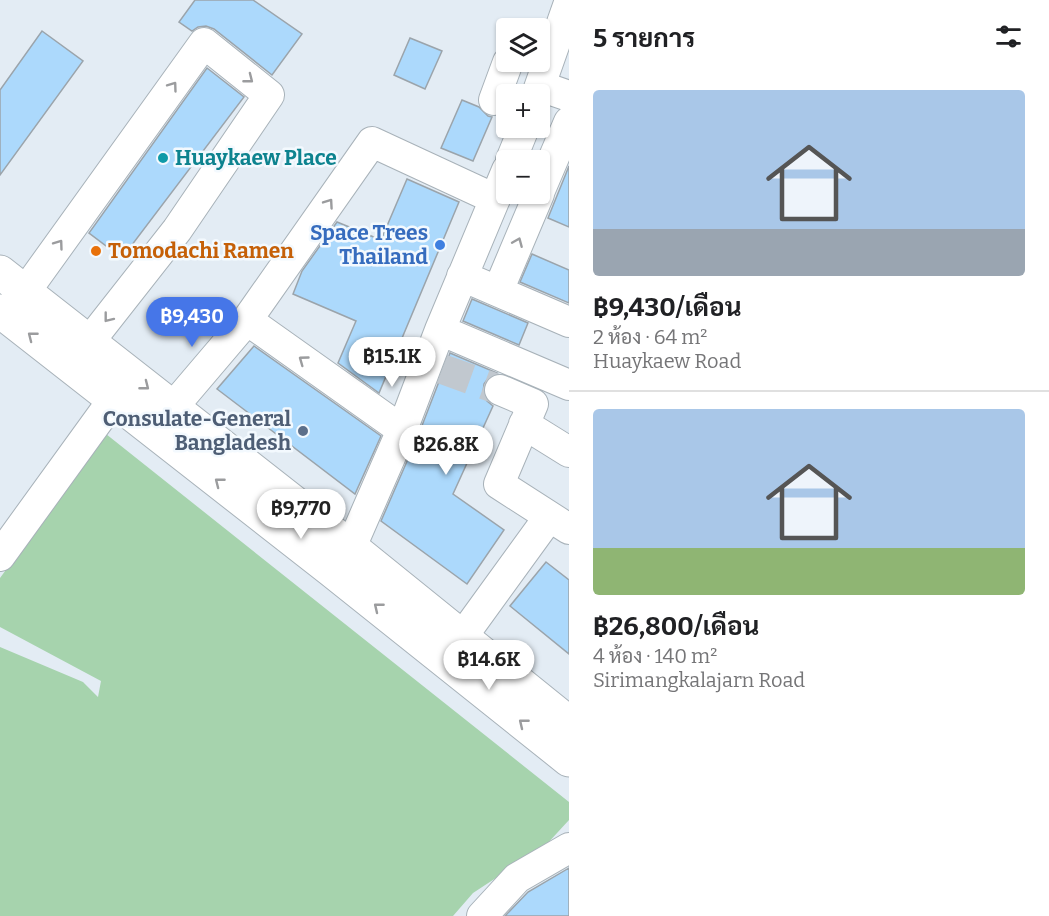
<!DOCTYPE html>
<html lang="th">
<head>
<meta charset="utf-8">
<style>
	:root { --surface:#fff; --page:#f2f2f2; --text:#202124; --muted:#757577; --line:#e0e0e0; --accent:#4676e8 }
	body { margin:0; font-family:Bitter,Sarabun,serif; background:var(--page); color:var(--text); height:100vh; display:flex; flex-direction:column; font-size:22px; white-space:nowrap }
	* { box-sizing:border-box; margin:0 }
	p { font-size:20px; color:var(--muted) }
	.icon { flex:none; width:33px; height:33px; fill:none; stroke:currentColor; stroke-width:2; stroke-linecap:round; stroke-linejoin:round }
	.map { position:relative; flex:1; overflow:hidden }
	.panel { display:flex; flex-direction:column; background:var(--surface); width:480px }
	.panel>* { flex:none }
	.controls { position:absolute; left:496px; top:18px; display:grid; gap:12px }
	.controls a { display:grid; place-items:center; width:54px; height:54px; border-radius:6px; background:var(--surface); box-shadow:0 2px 4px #0004; font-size:30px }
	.price { position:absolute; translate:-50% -51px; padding:0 14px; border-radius:21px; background:#fff; color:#222; font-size:20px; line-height:39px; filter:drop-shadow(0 2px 3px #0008) }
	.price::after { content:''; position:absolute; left:50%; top:36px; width:18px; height:14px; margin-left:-9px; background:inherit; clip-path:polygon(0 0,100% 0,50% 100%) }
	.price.on { background:var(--accent); color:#fff }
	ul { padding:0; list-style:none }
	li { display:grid; align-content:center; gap:12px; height:318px; padding:0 24px }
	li+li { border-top:2px solid var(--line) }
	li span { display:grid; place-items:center; height:186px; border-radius:6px; color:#555 }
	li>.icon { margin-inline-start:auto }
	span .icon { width:108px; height:108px; fill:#fffc; stroke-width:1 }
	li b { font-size:26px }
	h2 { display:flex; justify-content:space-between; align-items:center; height:72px; padding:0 24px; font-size:26px }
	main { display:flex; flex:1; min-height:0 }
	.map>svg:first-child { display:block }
	.green { fill:#a6d3ad }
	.building { fill:#acd9fc; stroke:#9ba4ab; stroke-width:1.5 }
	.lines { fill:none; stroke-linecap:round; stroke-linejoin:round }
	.minor-tunnel { stroke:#c1c8cf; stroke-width:30; stroke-dasharray:30 15; stroke-linecap:butt }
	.minor-casing { stroke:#a8b2b9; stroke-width:32 }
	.major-casing { stroke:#a8b2b9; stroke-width:35 }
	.minor { stroke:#fff; stroke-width:30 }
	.major { stroke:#fff; stroke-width:33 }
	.oneway { stroke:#9b9c9e }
	.culture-dot { fill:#0f9aa8; stroke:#f3f9fe; stroke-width:2 }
	.shop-dot { fill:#3f7fe0; stroke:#f3f9fe; stroke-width:2 }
	.food-dot { fill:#e8710a; stroke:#f3f9fe; stroke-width:2 }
	.service-dot { fill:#5c6f8a; stroke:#f3f9fe; stroke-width:2 }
	.labels { text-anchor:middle; stroke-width:5; stroke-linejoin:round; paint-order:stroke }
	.culture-label { font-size:21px; font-weight:bold; fill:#0d838f; stroke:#f3f9fe; text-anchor:start }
	.shop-label { font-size:21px; font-weight:bold; fill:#366cbe; stroke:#f3f9fe; text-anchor:end }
	.food-label { font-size:21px; font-weight:bold; fill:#c56008; stroke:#f3f9fe; text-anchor:start }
	.service-label { font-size:21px; font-weight:bold; fill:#4e5e75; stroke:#f3f9fe; text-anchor:end }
</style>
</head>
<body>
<main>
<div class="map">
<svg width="569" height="916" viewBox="0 0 569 916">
	<rect width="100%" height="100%" fill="#e3ecf4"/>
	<path class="green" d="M 106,434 L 569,802 L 569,820 L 546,845 L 473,893 L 453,916 L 0,916 L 0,647 L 83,682 L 98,697 L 101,681 L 0,627 L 0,578 Z"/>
	<path class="building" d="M 195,0 L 253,0 L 302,34 L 272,75 L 214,29 L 206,26 L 198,27 L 192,31 L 179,22 Z
		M 42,31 L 83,61 L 0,175 L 0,90 Z
		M 410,38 L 442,51 L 425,89 L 394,75 Z
		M 207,68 L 244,97 L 122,258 L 89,233 Z
		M 462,100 L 479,107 L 488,116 L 492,117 L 473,161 L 441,148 Z
		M 569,166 L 569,227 L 548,218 Z
		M 407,179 L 459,202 L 379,393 L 338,363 L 356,321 L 293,294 L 302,271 L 337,222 L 381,240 Z
		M 532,254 L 569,270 L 569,303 L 520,282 Z
		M 472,299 L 528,323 L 519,345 L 463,321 Z
		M 254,346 L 381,436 L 355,494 L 217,389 Z
		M 450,353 L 497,373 L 489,377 L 484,384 L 483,393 L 487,401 L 493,406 L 453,494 L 504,530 L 467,584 L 381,521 L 418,436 Z
		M 546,562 L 569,580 L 569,654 L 510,606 Z
		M 569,868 L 569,916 L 505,916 L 528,892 Z"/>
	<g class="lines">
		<path class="minor-tunnel" d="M 442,369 L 500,390"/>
		<g class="minor-casing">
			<path id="minor" d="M 540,86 L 569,96
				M 537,94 L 569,3
				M 494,100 L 508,62
				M 511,160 L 524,128
				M 540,190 L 569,122
				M 462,276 L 569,322
				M 498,291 L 539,194
				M 25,292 L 204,43 L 269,95 L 177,230 L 89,342
				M 247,320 L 402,430
				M 440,330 L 569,385
				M 500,390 L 533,404 L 499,484 L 569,529
				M 173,407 L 247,320 L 372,142 L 495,199
				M 524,424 L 569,452
				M 0,556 L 113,400
				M 336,565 L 351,547 L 402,430 L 440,330 L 507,170
				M 462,637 L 549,517
				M 482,916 L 517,878 L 569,848"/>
		</g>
		<g class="major-casing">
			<path id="major" d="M 0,272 L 351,547 L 569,723
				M 0,311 L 331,570 L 569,760"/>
		</g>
		<use href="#minor" class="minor"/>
		<use href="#major" class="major"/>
	</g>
	<defs><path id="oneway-chevron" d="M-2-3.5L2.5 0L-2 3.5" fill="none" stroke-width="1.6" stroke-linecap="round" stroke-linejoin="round" transform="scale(1.5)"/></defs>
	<g class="oneway">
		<use href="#oneway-chevron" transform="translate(249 79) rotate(38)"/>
		<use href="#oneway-chevron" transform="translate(173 86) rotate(-54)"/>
		<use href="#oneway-chevron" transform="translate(329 203) rotate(-55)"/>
		<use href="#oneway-chevron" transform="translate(518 242) rotate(-67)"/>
		<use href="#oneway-chevron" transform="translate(59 244) rotate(-54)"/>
		<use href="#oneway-chevron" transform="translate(108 318) rotate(128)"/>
		<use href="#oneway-chevron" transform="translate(32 336) rotate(-142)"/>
		<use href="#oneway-chevron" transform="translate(303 360) rotate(-144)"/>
		<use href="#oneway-chevron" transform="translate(145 386) rotate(38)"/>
		<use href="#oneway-chevron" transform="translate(219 482) rotate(-142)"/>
		<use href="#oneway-chevron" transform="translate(378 607) rotate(-141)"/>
		<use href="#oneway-chevron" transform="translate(523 723) rotate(-141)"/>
	</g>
	<circle class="culture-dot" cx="163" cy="158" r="6"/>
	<circle class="shop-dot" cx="440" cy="245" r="6"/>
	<circle class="food-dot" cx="96" cy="251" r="6"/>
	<circle class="service-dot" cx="303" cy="431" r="6"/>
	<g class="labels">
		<g class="culture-label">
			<text x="175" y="165">Huaykaew Place</text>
		</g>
		<g class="shop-label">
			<text x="428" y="240">Space Trees<tspan x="428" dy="24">Thailand</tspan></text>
		</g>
		<g class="food-label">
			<text x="108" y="258">Tomodachi Ramen</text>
		</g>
		<g class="service-label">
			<text x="291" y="426">Consulate-General<tspan x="291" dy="24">Bangladesh</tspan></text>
		</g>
	</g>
</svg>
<div class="controls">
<a><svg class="icon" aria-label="layers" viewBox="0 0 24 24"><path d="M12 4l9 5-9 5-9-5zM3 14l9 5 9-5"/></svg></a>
<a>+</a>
<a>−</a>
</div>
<b class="price on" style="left:192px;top:348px">฿9,430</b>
<b class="price" style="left:392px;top:388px">฿15.1K</b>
<b class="price" style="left:446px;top:476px">฿26.8K</b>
<b class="price" style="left:301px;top:540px">฿9,770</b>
<b class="price" style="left:489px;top:691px">฿14.6K</b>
</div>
<section class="panel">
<h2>5 รายการ<svg class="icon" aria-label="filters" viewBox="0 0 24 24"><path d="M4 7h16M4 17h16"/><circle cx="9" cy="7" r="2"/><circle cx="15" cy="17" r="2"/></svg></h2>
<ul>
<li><span style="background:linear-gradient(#a9c7e8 75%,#9aa5b1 0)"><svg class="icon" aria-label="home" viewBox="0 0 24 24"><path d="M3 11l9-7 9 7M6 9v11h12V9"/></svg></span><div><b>฿9,430/เดือน</b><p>2 ห้อง · 64 m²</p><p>Huaykaew Road</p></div></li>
<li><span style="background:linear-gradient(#a9c7e8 75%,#8fb573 0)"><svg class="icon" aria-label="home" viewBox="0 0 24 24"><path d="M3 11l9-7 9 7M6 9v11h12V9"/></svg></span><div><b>฿26,800/เดือน</b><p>4 ห้อง · 140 m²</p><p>Sirimangkalajarn Road</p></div></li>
</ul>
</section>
</main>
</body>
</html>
